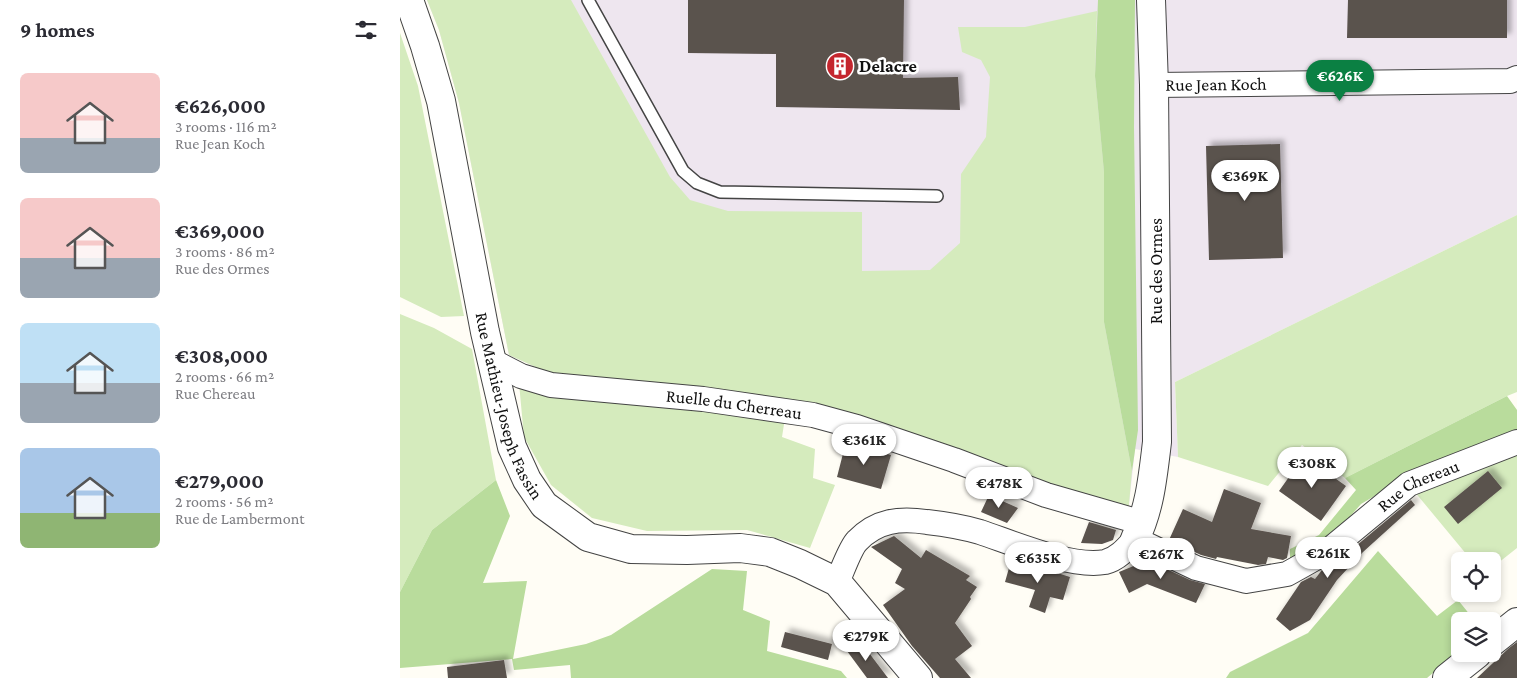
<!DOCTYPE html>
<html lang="en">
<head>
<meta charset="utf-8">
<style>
	:root { --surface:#fff; --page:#f2f2f3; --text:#2b2b33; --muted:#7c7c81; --accent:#0b8043 }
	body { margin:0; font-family:"Crimson Pro",serif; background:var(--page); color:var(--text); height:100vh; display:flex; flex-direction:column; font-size:19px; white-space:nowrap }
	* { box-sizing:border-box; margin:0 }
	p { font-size:16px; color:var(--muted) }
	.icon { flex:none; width:28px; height:28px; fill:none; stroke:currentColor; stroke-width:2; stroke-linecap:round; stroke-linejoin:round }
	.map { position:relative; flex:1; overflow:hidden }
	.drawer { display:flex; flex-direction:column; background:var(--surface); width:400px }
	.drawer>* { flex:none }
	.fabs { position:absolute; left:1051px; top:552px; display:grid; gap:10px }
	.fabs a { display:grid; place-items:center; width:50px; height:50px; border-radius:8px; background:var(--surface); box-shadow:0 2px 8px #0003; font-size:25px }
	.price { position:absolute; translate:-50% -42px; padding:0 11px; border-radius:18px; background:#fff; color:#222; font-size:16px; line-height:32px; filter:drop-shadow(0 1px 2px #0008) }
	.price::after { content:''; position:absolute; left:50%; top:30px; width:15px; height:11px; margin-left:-8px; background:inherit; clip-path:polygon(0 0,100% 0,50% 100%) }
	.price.on { background:var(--accent); color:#fff }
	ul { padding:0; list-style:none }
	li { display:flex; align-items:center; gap:15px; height:125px; padding:0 20px }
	li span { display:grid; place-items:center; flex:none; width:140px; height:100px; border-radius:8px; color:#555 }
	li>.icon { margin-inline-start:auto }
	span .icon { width:60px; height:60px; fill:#fffc; stroke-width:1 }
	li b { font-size:21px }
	h2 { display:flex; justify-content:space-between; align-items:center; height:60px; padding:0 20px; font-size:21px }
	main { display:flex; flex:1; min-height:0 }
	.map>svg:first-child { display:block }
	.industrial { fill:#eee6ef }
	.green { fill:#d5ebbd }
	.forest { fill:#b9dc9c }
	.building { fill:#5a524d; filter:url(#shadow) }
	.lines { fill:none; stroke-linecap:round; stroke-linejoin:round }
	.service-casing { stroke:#444; stroke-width:14 }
	.minor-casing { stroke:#444; stroke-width:26 }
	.tertiary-casing { stroke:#444; stroke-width:30 }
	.service { stroke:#fff; stroke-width:11 }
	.minor { stroke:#fff; stroke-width:24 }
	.tertiary { stroke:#fff; stroke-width:28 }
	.labels { text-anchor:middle; stroke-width:5; stroke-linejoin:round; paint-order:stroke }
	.poi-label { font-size:18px; font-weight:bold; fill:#111; stroke:#fff; text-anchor:start }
	.street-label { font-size:18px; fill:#111; stroke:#fff }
</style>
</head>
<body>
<main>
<section class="drawer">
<h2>9 homes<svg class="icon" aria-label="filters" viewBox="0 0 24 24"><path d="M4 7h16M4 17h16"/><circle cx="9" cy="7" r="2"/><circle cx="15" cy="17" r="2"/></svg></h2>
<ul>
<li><span style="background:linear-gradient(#f6c9c9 65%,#9aa5b1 0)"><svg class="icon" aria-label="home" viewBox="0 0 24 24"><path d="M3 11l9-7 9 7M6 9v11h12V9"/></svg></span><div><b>€626,000</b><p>3 rooms · 116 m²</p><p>Rue Jean Koch</p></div></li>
<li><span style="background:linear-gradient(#f6c9c9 60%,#9aa5b1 0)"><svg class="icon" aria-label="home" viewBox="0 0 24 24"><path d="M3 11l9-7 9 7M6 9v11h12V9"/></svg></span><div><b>€369,000</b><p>3 rooms · 86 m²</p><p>Rue des Ormes</p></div></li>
<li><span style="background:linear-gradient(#bfe0f5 60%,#9aa5b1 0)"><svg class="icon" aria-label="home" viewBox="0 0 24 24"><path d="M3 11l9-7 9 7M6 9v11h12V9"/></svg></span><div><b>€308,000</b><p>2 rooms · 66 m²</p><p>Rue Chereau</p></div></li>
<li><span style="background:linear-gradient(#a9c7e8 65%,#8fb573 0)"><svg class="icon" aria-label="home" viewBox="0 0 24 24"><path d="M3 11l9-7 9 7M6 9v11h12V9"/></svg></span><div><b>€279,000</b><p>2 rooms · 56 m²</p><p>Rue de Lambermont</p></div></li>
</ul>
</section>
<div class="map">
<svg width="1117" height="678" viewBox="0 0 1117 678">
	<defs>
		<filter id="shadow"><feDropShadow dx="4.5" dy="-4.5" stdDeviation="2.5" flood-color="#0004"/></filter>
	</defs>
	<rect width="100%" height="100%" fill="#fffdf5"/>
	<path class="industrial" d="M 27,0 L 1117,0 L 1117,215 L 775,382 L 778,457 L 735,449 L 728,515 L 371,399 L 149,373 L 109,355 L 59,103 L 39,30 Z"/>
	<path class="green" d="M 27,0 L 171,0 L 270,177 L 290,200 L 328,211 L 462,212 L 462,271 L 530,270 L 560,243 L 561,174 L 586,137 L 590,77 L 581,60 L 562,52 L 558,27 L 625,27 L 697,11 L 695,76 L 704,172 L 704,322 L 732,471 L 728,515 L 371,399 L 149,373 L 109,355 L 59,103 L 39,30 Z
		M 0,33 L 18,86 L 64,316 L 41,317 L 0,297 Z
		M 1117,215 L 1117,392 L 1107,396 L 945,478 L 902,445 L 868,486 L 778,457 L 775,382 Z
		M 0,314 L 34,328 L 72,349 L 96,480 L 32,530 L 0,592 Z
		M 119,383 L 385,418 L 382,437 L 415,449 L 413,478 L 435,485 L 410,548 L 347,530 L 247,531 L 192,518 L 151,485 L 124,437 Z
		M 1117,450 L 1117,548 L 1093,567 L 1092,561 L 1072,561 L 1014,491 Z"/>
	<path class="forest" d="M 698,0 L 735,0 L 734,127 L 738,430 L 732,471 L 704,322 L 704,172 L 695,76 Z
		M 1107,396 L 1117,410 L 1117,433 L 1025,466 L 961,504 L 926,544 L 890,562 L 890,549 L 919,535 L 956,490 L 945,478 Z
		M 96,480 L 110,516 L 83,583 L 127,581 L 113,659 L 186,644 L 211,635 L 312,569 L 347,571 L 343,610 L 370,621 L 367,651 L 441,671 L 447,678 L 171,678 L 170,665 L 114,670 L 112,659 L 0,668 L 0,592 L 32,530 Z
		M 978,551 L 1037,616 L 1058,600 L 1075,621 L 1060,621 L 1060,650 L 1027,678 L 826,678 L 830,672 L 908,633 Z"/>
	<path class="building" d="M 288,0 L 504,0 L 503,78 L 558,77 L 560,110 L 376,107 L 376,54 L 288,53 Z
		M 948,0 L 1107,0 L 1107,38 L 947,38 Z
		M 880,144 L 883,258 L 809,260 L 806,146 Z
		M 446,442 L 491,455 L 481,489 L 437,477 Z
		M 904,456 L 946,486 L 921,521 L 879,491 Z
		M 1088,471 L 1102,488 L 1058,524 L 1044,507 Z
		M 824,489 L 861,503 L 851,529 L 891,536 L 887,558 L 883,560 L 868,557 L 866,564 L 858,565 L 817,557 L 816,559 L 801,555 L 769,540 L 783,509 L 812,522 Z
		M 589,495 L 618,508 L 607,523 L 581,512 Z
		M 1011,500 L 1015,505 L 963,552 L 937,580 L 910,620 L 890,631 L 876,619 L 901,582 L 911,577 L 915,579 L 922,570 L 937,562 L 954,547 L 958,548 L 956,546 Z
		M 689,522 L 716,530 L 713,540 L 702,544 L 681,543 Z
		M 494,536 L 521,558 L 526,550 L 570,576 L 566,580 L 577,587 L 570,597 L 571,599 L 555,623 L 572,646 L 555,659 L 571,678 L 540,678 L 512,646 L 483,605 L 505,589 L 495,583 L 502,569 L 471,547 Z
		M 743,558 L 790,580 L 805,584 L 796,603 L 747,584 L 729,593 L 719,572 L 736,565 Z
		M 611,561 L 651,572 L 651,571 L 670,577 L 663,600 L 650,597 L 645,613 L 629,607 L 635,590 L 605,582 Z
		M 385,632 L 432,644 L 428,660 L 381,647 Z
		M 460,641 L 488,678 L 467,678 L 447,651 Z
		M 1117,642 L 1117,678 L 1077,678 L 1109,648 Z
		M 104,660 L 107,678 L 48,678 L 47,667 Z"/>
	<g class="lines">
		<g class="service-casing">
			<path id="service" d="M 188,0 L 283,171 L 297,183 L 320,192 L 537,196"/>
		</g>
		<g class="minor-casing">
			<g id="minor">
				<path id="s1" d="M 754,85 L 1110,81 L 1117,78"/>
				<path id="s2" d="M 92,361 L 121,376 L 151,385 L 303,399 L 413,415 L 457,427 L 554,460 L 646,495 L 743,523"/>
				<path id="s3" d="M 437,582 C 442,572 450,548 457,541 C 477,520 500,518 527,522 C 545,524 563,527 580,532 C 613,543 670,568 705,562 C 718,559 727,548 735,539 L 796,568 L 846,581 L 887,574 L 928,551 L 1009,484 L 1117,442"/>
			</g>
		</g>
		<g class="tertiary-casing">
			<g id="tertiary">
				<path id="s4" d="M 9,0 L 25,46 L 41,101 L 85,332 L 112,447 L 127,480 L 144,505 L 188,537 L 231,549 L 287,550 L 340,548 L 370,552 L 400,564 L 437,582 L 518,678"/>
				<path d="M 735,539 C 750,509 753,475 757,442 L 754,85 L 751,0"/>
				<path d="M 1092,642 L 1117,622"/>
				<path d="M 1047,678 L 1077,654"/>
			</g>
		</g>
		<use href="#service" class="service"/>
		<use href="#minor" class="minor"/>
		<use href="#tertiary" class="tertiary"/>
	</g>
	<defs>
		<g id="building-disc" transform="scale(1.4375)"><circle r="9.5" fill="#c4262e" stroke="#fff"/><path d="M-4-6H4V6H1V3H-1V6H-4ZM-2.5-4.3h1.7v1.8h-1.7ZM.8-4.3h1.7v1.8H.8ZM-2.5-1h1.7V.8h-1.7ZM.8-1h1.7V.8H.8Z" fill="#fff"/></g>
	</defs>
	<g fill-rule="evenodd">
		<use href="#building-disc" x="440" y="66"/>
	</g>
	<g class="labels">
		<g class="poi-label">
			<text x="459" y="72">Delacre</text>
		</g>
		<g class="street-label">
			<text dy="6" stroke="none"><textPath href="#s1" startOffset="62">Rue Jean Koch</textPath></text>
			<text transform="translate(756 271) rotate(-90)" y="6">Rue des Ormes</text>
			<text dy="6" stroke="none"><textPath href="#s4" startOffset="419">Rue Mathieu-Joseph Fassin</textPath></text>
			<text dy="6" stroke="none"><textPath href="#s2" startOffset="248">Ruelle du Cherreau</textPath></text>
			<text dy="6" stroke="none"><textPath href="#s3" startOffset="664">Rue Chereau</textPath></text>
		</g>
	</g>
</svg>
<div class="fabs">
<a><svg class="icon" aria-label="locate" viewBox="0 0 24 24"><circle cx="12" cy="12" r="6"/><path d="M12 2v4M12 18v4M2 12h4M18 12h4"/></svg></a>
<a><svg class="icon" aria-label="layers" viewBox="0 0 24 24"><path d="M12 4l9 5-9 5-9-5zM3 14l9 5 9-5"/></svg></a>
</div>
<b class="price on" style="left:940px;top:102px">€626K</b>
<b class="price" style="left:845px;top:202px">€369K</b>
<b class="price" style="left:464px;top:466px">€361K</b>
<b class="price" style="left:912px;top:489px">€308K</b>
<b class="price" style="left:599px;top:509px">€478K</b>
<b class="price" style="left:928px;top:579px">€261K</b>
<b class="price" style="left:761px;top:580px">€267K</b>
<b class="price" style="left:638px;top:584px">€635K</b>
<b class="price" style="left:466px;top:662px">€279K</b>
</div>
</main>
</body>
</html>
